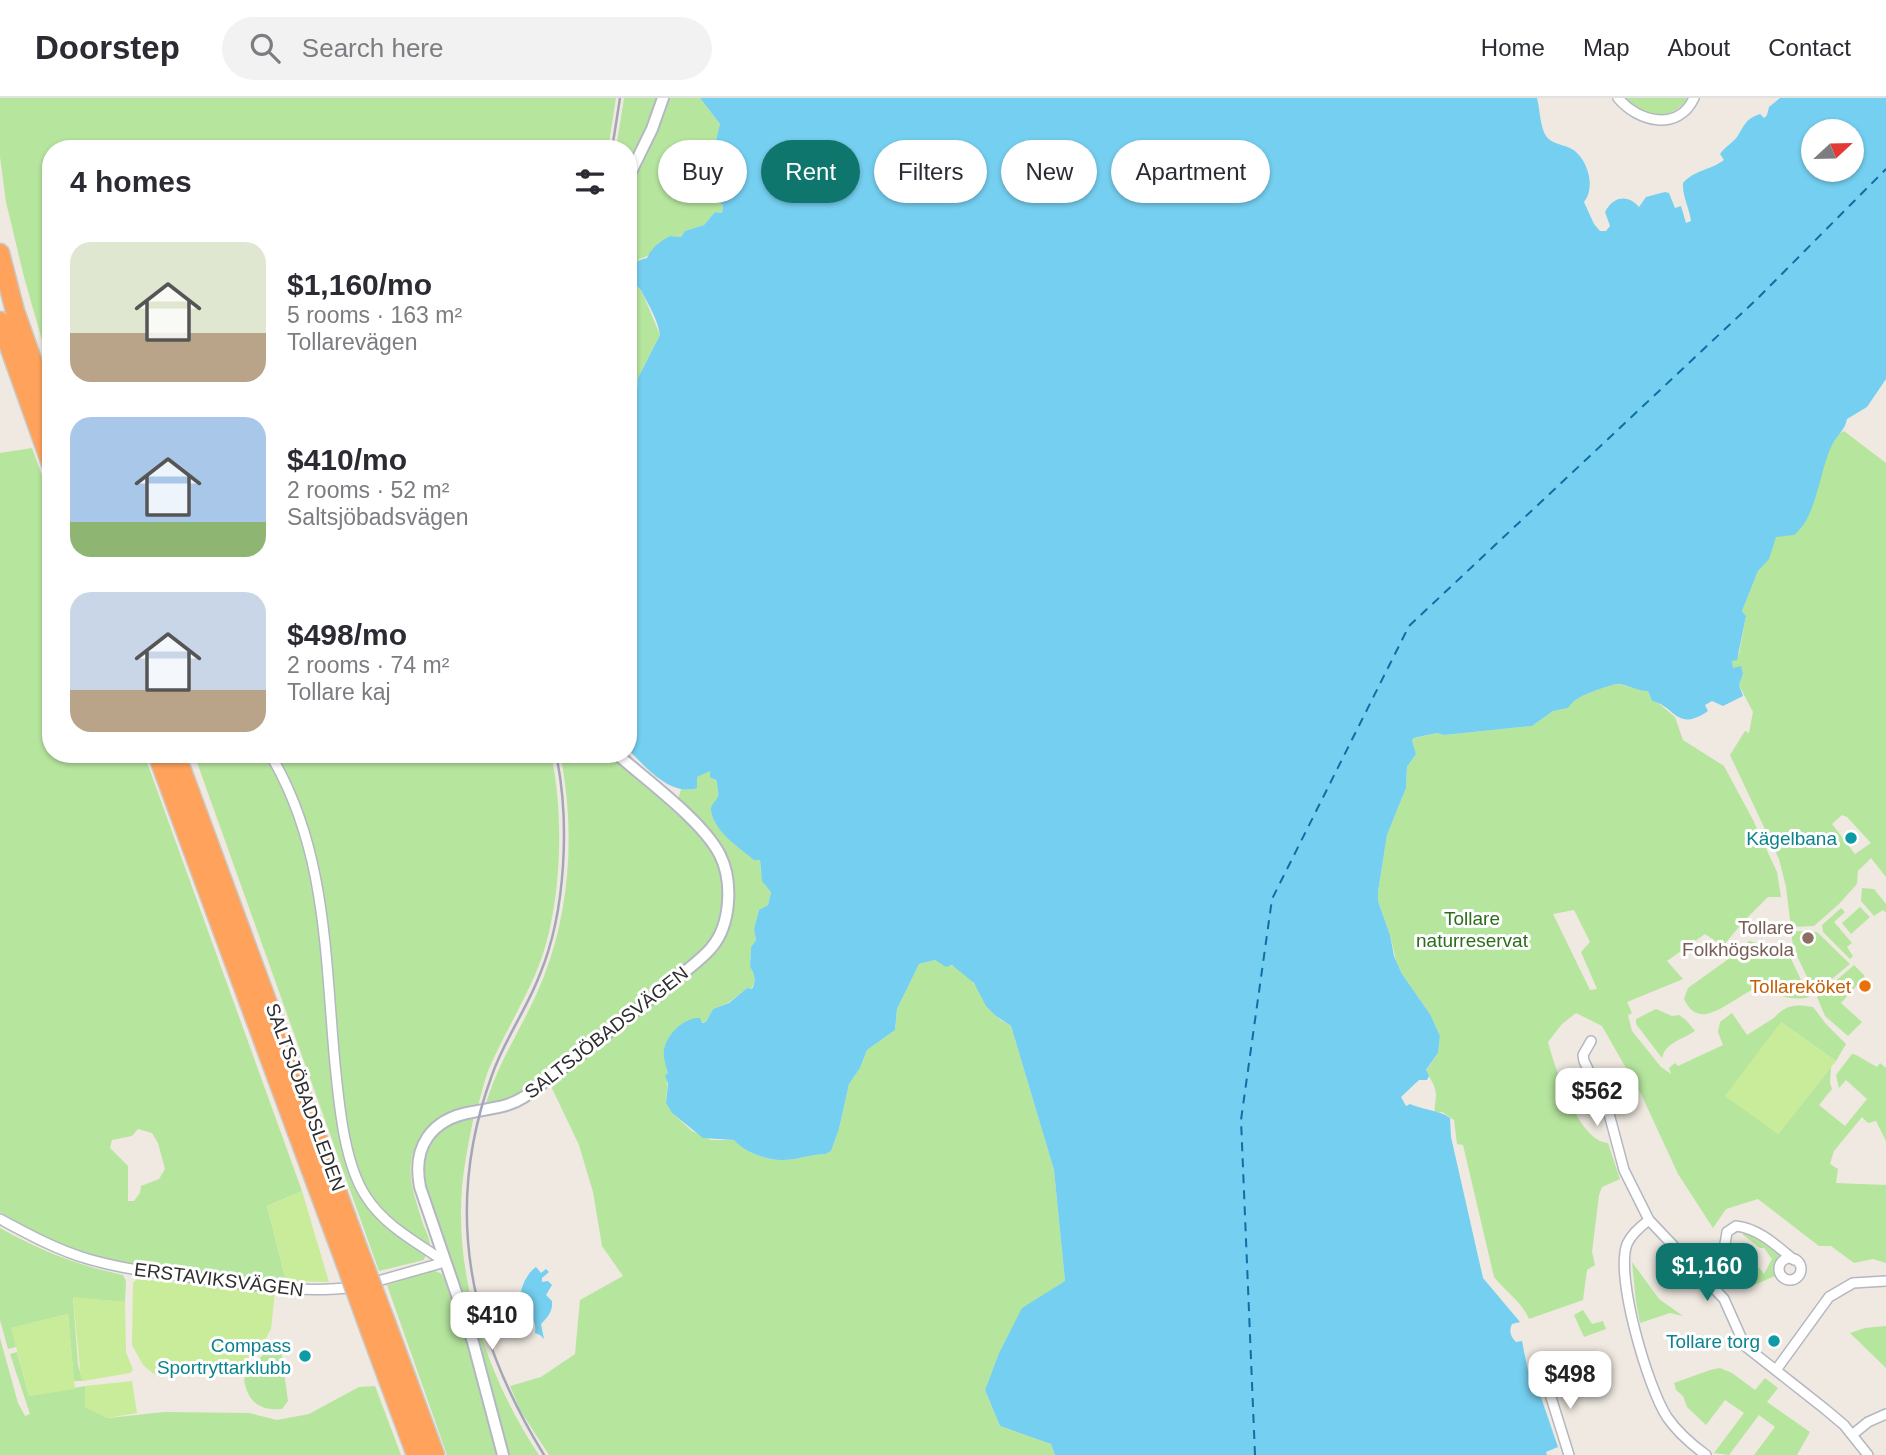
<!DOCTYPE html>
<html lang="en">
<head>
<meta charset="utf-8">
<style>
	:root { --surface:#fff; --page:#f2f2f3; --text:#2b2b33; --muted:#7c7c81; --line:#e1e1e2; --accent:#0f766e }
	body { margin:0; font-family:Helvetica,sans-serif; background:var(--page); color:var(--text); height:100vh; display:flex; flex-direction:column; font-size:26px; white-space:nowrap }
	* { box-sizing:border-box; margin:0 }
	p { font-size:23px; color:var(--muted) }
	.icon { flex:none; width:38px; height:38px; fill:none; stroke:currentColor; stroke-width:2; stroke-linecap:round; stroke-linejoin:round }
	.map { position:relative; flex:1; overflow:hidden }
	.drawer { position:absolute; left:42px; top:42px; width:595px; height:623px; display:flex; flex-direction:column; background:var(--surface); border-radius:28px; box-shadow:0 2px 5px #0004 }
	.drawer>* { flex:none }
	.top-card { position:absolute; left:658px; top:42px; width:665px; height:63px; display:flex; gap:14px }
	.needle { width:46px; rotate:68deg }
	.controls { position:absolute; left:1801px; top:21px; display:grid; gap:14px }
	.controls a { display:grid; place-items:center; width:63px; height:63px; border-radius:50%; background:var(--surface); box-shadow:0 2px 5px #0004; font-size:35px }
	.price { position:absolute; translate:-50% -60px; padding:0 16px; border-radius:14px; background:#fff; color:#222; font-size:23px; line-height:46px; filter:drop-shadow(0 2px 4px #0008) }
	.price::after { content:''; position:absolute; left:50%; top:42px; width:21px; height:16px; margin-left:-10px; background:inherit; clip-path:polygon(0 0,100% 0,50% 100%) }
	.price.selected { background:var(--accent); color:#fff }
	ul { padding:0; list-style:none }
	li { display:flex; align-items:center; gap:21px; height:175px; padding:0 28px }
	li span { display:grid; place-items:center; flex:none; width:196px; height:140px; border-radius:21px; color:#555 }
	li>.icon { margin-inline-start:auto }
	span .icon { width:84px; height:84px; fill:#fffc; stroke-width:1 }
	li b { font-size:30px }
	h2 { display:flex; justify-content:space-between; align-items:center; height:84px; padding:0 28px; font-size:30px }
	.chip { padding:0 24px; border-radius:32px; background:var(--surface); box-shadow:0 2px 5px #0004; font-size:24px; line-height:63px }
	.chip.selected { background:var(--accent); color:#fff }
	header { display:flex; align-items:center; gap:42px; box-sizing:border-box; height:98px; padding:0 35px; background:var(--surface); border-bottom:2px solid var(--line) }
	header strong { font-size:33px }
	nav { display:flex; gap:38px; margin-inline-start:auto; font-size:24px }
	.search { width:490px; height:63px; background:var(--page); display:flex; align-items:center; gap:18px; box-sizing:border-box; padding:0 24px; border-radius:38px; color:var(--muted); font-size:26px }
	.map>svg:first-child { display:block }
	.green { fill:#b6e59e; fill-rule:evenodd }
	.pitch { fill:#c9ec9a }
	.water { fill:#75cff0; fill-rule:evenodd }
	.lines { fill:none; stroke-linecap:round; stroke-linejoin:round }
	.ferry { stroke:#0d6fa3; stroke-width:2; stroke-dasharray:9 7; stroke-linecap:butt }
	.minor-casing { stroke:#b4b7c1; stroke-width:12 }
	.tertiary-casing { stroke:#b4b7c1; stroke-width:14 }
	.motorway-casing { stroke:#c9c9c9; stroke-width:21 }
	.minor { stroke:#fff; stroke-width:9 }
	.tertiary { stroke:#fff; stroke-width:10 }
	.motorway { stroke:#ffa35c; stroke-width:18 }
	.rail { stroke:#a3a6b8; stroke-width:2.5 }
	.motorway-bridge-casing { stroke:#c9c9c9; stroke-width:21; stroke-linecap:butt }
	.motorway-bridge { stroke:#ffa35c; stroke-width:18 }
	.culture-dot { fill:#0f9aa8; stroke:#fff; stroke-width:2.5 }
	.education-dot { fill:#8d6e63; stroke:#fff; stroke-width:2.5 }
	.food-dot { fill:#e8710a; stroke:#fff; stroke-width:2.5 }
	.labels { text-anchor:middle; stroke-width:6; stroke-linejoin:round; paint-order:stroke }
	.culture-label { font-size:19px; fill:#0d838f; stroke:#fff; text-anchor:end }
	.park-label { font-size:19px; fill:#2c6e1b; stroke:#fff }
	.education-label { font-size:19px; fill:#785e54; stroke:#fff; text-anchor:end }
	.food-label { font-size:19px; fill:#c56008; stroke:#fff; text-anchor:end }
	.street-label { font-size:19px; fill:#2e2e2e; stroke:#fff }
</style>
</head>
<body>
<header>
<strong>Doorstep</strong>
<div class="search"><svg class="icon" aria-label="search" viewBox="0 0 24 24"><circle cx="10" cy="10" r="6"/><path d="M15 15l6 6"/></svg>Search here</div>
<nav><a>Home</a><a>Map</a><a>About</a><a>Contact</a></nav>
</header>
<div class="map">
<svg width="1886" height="1357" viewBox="0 0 1886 1357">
	<rect width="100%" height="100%" fill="#efe9e1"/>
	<path class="green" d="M 0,0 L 616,0 L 608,51 L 51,51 L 51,274 L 24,179 L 6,104 L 0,59 Z
		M 624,0 L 657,0 L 653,16 L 628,68 L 628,51 L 616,51 Z
		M 669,0 L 700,0 L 720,26 L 713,54 L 718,64 L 710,97 L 723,107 L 722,115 L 715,114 L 704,127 L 685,133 L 681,139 L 670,138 C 658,145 652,159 639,161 L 633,182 L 643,196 L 660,237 L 638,280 L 637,293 L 628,308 L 628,88 L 666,13 Z
		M 1622,0 L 1689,0 C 1668,25 1643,22 1622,0 Z
		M 1844,333 L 1886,365 L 1886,779 L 1871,760 L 1858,773 L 1857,786 L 1839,806 L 1814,828 L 1791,829 L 1786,789 L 1779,761 L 1730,657 L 1745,633 L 1749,635 L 1753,614 L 1739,587 L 1743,576 L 1733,570 L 1732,563 L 1739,556 L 1746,518 L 1742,513 L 1758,473 L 1769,459 L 1770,450 L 1776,439 L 1808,418 L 1830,341 ZM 1842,717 L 1847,719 L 1871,745 L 1855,756 L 1832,726 Z
		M 32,350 L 51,402 L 51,656 L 144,656 L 302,1093 L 267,1108 L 286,1183 C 205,1175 117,1175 42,1139 C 28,1132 14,1122 0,1114 L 0,355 ZM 138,1031 L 152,1035 L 158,1045 L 165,1071 L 159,1081 L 141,1088 L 140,1095 L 134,1103 L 128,1103 L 128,1068 L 110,1050 L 112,1042 L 132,1038 Z
		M 1615,586 C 1622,586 1638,592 1648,593 L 1652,603 L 1657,604 L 1675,619 L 1683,642 L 1724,668 L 1753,722 L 1777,774 L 1781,799 L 1768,799 L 1744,823 L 1723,848 L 1705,836 L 1667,863 L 1683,881 L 1627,904 L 1632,915 L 1628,917 L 1632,933 L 1661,969 L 1671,976 L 1669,970 L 1675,965 L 1678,968 L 1723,947 L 1718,934 L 1720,924 L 1732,915 L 1747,937 L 1774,920 C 1786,906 1797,906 1813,909 L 1826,926 L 1846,946 L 1836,963 L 1781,924 L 1778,1036 L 1831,969 L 1830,985 L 1832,991 L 1819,1007 L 1845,1028 L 1867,1001 L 1846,982 L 1839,990 L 1836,977 L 1852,956 L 1856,957 L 1877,969 L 1880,965 L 1886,970 L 1886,1043 L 1876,1023 L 1868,1025 L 1862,1019 L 1834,1053 L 1830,1066 L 1838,1071 L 1836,1085 L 1886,1087 L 1886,1165 L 1873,1161 L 1854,1165 L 1831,1148 L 1819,1148 L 1758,1101 L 1726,1111 L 1713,1130 L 1678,1076 L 1642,998 L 1602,928 L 1576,915 L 1562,926 L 1548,944 C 1555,970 1578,1043 1608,1045 L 1620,1081 L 1602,1089 L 1599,1097 L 1592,1154 L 1595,1167 L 1587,1172 L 1583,1202 L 1529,1221 C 1522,1204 1505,1193 1494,1179 L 1463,1047 L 1457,1046 L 1454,1022 L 1442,1014 L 1435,1015 C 1434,1008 1436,1003 1436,996 C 1435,987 1430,980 1426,973 L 1438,955 L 1440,938 L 1430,916 L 1402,876 L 1396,862 L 1390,837 L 1378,803 L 1378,794 L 1387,737 L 1406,690 L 1407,669 L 1416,656 L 1412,641 L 1437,635 L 1444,637 L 1532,628 L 1553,613 L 1567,610 C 1575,597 1601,591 1615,586 ZM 1574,812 L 1590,844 L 1581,854 L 1597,891 L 1590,892 L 1553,816 Z
		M 194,656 L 551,656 C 565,720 562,816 535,877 C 521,909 502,940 488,973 C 484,984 481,997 478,1008 C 459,1010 442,1016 429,1030 C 399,1061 412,1089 423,1126 C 425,1131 430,1141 430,1147 C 430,1151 425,1158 424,1162 L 379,1173 Z
		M 560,656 L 609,656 L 705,741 C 729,780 725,806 710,847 L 516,1000 L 485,1009 C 498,962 527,923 544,878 C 571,809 575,728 560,656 Z
		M 710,672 C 715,681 722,693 716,703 C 713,708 711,706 711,712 C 713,734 743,752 760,762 L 761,775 L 771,793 L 768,807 L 759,812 L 754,831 L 756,842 L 751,849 L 750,869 C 755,875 756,884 751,891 L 747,890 L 728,905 L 713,911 L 706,924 C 681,927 677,924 664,950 L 668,975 L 666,1005 L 672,1015 L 692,1033 L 711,1042 L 734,1042 C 744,1054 764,1061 780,1062 C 794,1063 811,1056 826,1056 L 831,1053 L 839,1031 L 849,986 L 860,970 L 867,952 L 895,932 L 897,911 L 919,866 L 935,862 L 946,868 C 968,863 984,907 996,918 C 1000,922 1006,925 1011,928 L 1054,1072 L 1065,1183 L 1022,1211 L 999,1255 L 985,1292 L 1000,1328 L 1051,1346 L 1055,1357 L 549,1357 L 520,1312 L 510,1288 L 541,1279 L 575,1256 L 580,1202 L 623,1178 L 602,1148 L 593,1094 L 579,1047 L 550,986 L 718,853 L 727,837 L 733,811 L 734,791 L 730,770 L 677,705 L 681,691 L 691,692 L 697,679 Z
		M 1862,790 L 1874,791 L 1886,806 L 1886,815 L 1883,812 L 1874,818 L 1861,803 Z
		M 1860,809 L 1870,819 L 1851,836 L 1842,825 Z
		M 1841,810 L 1845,814 L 1834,824 L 1852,845 L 1847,849 L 1853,858 L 1850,861 L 1823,834 L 1822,827 Z
		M 1795,833 L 1817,834 L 1850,866 L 1815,895 L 1794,852 L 1791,835 Z
		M 1749,843 L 1765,847 L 1769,854 L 1786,850 L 1809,899 C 1796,903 1774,899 1765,888 C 1736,892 1702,940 1684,901 L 1688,890 L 1727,862 Z
		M 1854,867 L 1865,878 L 1841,905 L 1862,924 L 1848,938 L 1825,918 L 1817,899 Z
		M 1656,911 L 1672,918 L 1679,917 L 1686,922 L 1695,933 C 1682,942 1666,944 1662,960 L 1636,926 L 1636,921 Z
		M 474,1017 C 468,1048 461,1079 461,1112 C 460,1197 492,1287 539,1357 L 507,1357 L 423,1078 C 428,1039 437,1030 474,1017 Z
		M 0,1130 C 41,1153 77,1167 123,1177 L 126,1183 L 125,1204 L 73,1200 L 78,1267 L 83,1283 L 74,1283 L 68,1216 L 12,1230 L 16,1249 L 8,1251 L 0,1222 Z
		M 1749,1134 L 1779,1157 L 1777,1166 L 1773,1172 L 1775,1178 L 1754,1187 L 1741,1176 L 1746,1171 L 1729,1151 L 1733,1145 L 1740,1156 L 1747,1155 L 1764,1176 L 1772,1161 L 1764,1150 L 1760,1150 L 1742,1136 Z
		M 1632,1164 L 1659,1201 L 1683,1218 L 1670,1215 L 1640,1225 L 1636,1204 Z
		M 433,1172 L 442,1176 L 469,1246 L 497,1357 L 447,1357 L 387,1187 Z
		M 1583,1212 L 1592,1226 L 1603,1223 L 1606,1231 L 1584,1239 L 1574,1217 Z
		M 1886,1228 L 1886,1270 L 1850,1235 L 1865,1230 Z
		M 0,1240 L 18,1305 L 25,1318 L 30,1316 L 10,1256 L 17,1254 L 29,1298 L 85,1288 L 85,1309 L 108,1320 L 164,1314 L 249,1315 L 277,1322 L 309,1316 L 359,1289 L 375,1288 L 401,1357 L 0,1357 Z
		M 275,1246 L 281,1252 L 288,1303 L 282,1311 C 259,1313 247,1303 244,1281 L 252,1267 Z
		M 1720,1270 L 1732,1275 L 1755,1292 L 1765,1280 L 1778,1290 L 1767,1304 L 1810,1334 L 1797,1357 L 1754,1357 L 1775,1329 L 1759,1317 L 1729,1357 L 1714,1355 L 1744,1315 L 1725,1302 L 1706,1327 L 1687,1309 L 1683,1298 L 1676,1292 L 1674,1285 L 1710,1272 Z"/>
	<path class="pitch" d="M 1781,924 L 1836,963 L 1778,1036 L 1725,998 Z
		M 302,1093 L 329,1184 L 286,1183 L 267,1108 Z
		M 137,1181 L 275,1194 L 271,1231 L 263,1246 L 248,1265 L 234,1268 L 154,1276 L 143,1267 L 132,1247 L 133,1185 Z
		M 73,1199 L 125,1204 L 126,1254 L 133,1272 L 130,1275 L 83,1283 L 81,1281 Z
		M 68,1216 L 75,1291 L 29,1298 L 11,1230 Z
		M 132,1283 L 137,1315 L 107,1320 L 85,1309 L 85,1288 Z"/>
	<path class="water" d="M 700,0 L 1537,0 C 1540,11 1540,29 1546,38 C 1553,48 1568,46 1576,54 C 1589,66 1595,90 1584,104 L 1594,126 L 1600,133 L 1606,133 L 1610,128 L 1605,114 C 1613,98 1628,96 1639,109 L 1646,99 L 1665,94 L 1669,95 L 1675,110 L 1681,108 L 1686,125 L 1691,123 C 1690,112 1682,98 1683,85 C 1694,72 1711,72 1724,62 L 1720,56 C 1725,49 1732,45 1737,39 C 1745,27 1745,21 1760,16 L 1764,20 L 1767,17 L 1769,9 L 1780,0 L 1886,0 L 1886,281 L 1867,309 L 1847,321 C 1845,332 1838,336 1833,345 C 1819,371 1818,418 1794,437 L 1776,439 L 1769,461 L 1758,473 L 1742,513 L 1746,518 L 1737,562 L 1732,563 L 1733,570 L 1741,568 L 1743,576 L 1739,587 L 1743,598 L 1723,608 L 1712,603 L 1705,607 L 1708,613 C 1676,635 1676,608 1652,603 L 1648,593 C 1636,593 1625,585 1615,586 C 1601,591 1575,597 1568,610 L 1553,613 L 1532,628 L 1444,637 L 1437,635 L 1414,640 L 1412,642 L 1416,656 L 1407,669 L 1406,690 L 1387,737 L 1378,794 L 1378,803 L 1390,837 L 1394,858 L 1402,876 L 1430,916 L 1440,938 L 1438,955 L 1426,972 L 1429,978 L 1427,982 L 1419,982 L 1401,999 L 1406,1008 L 1410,1006 C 1423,1012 1439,1012 1450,1020 L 1451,1039 L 1483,1180 L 1520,1224 L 1512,1226 C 1509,1233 1510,1238 1516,1244 L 1522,1243 L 1528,1273 L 1532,1273 L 1558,1349 L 1546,1354 L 1547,1357 L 1055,1357 L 1051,1346 L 1000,1328 L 985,1292 L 999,1255 L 1022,1210 L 1065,1183 L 1054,1072 L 1011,928 L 996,918 L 986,908 L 974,885 L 952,867 L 946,869 L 935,862 L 919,866 L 897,911 L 895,932 L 867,952 L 860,970 L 849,986 L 839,1031 L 831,1053 L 826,1056 C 811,1056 794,1063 780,1062 C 764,1061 744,1054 734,1042 L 703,1040 L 672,1015 L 666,1005 L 668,985 L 665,978 L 668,975 C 666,968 663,960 664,952 C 666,937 684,919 700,920 L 702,925 L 706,924 L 713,911 L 729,905 L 747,890 L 752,891 C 756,884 755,875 750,869 L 751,849 L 756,842 L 754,831 L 759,812 L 768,807 L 771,794 L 762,783 L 760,762 L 754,762 C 739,749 715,735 711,713 C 710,706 716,704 718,698 C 719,693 717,688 716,682 L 710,679 L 710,673 L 697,679 L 697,690 C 671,699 644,668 628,651 L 628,308 L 637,293 L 638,280 L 660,237 C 658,223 650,209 643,196 C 641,191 636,188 633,183 C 626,170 636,162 647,160 C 652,149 661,143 670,138 L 681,139 L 685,133 L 704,127 L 715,114 L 722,115 L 723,107 L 710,97 L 718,64 L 713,54 L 720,26 ZM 1813,33 L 1852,33 L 1852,72 L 1813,72 Z
		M 536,1169 L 541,1175 L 546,1171 L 549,1174 L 542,1180 L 542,1184 L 548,1183 L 552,1187 L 546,1197 L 552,1203 C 553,1213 548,1219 541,1226 L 544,1241 L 540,1237 L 535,1235 C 536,1228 535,1223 530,1218 L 526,1223 C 512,1211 522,1178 536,1169 Z"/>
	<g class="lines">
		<path class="ferry" d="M 1255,1357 L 1241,1022 L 1272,801 L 1409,528 L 1758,200 L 1886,71"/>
		<g class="minor-casing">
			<path id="minor" d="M 1618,0 C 1638,24 1678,34 1694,0
				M 270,656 C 327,751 325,859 335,966 C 339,1005 344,1067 367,1100 C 385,1128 418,1145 445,1164
				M 1591,943 L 1583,957 L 1584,963 L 1608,1012 L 1624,1072 L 1649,1122 L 1724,1201 L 1745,1248 L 1825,1311 L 1844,1327 L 1868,1357
				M 0,1121 C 28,1136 57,1152 88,1161 C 126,1172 165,1176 204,1181 C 254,1187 304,1196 354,1189
				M 1649,1122 C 1641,1128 1631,1137 1627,1146 C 1615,1179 1648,1290 1667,1319 C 1678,1335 1691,1346 1706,1357
				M1779 1171a11 11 0 1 1 22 0a11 11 0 1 1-22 0Z
				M 1702,1177 C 1721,1158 1723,1162 1727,1134 L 1736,1128 C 1758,1130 1777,1148 1794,1162
				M 371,1185 L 445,1164
				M 1550,1272 L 1550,1296 L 1569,1357
				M 1776,1272 L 1829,1199 L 1853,1185 L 1886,1183
				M 1852,1337 L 1868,1324 L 1886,1316"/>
		</g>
		<g class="tertiary-casing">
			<path id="tertiary" d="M 628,80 L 652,31 L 663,0
				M 503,1357 L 473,1244 L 420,1089 C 412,1049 431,1021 472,1014 C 491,1010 507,1010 524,999 C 569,967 612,931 655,897 C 670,885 701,863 712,849 C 731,826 733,783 720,757 C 703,723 646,682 617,656"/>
		</g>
		<g class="motorway-casing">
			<path id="motorway" d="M 0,155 L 15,213 L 51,315
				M 0,223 L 51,366
				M 157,656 L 346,1167
				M 176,656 L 362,1161
				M 387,1227 L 435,1357
				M 370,1233 L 416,1357"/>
		</g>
		<use href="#minor" class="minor"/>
		<use href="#tertiary" class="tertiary"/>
		<use href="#motorway" class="motorway"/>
		<path class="rail" d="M 612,51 L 620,0
			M 544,1357 C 470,1236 442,1113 492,977 C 504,942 527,911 540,876 C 566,814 570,722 556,656"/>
		<g class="motorway-bridge-casing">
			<path id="motorway-bridge" d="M 362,1161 L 387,1227
				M 346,1167 L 370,1233"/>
		</g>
		<use href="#motorway-bridge" class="motorway-bridge"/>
	</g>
	<g class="culture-dot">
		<circle cx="1851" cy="740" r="7"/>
		<circle cx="1774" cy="1243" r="7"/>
		<circle cx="305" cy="1258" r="7"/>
	</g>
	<circle class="education-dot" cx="1808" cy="840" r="7"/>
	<circle class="food-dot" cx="1865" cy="888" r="7"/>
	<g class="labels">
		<g class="culture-label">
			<text x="1837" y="747">Kägelbana</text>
			<text x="1760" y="1250">Tollare torg</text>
			<text x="291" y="1254">Compass<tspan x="291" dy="22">Sportryttarklubb</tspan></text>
		</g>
		<g class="park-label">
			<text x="1472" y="827">Tollare<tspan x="1472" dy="22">naturreservat</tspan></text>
		</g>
		<g class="education-label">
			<text x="1794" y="836">Tollare<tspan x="1794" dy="22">Folkhögskola</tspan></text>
		</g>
		<g class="food-label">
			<text x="1851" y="895">Tollareköket</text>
		</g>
		<g class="street-label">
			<text transform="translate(606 934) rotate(-38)" y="7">SALTSJÖBADSVÄGEN</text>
			<text transform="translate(306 999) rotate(70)" y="7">SALTSJÖBADSLEDEN</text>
			<text transform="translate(219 1181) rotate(7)" y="7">ERSTAVIKSVÄGEN</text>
		</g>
	</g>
</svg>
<div class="controls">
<a><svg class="needle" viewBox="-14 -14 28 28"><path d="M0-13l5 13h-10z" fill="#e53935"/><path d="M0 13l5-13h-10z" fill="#7c7c81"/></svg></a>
</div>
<b class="price" style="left:1597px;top:1030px">$562</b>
<b class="price selected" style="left:1707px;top:1205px">$1,160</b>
<b class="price" style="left:492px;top:1254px">$410</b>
<b class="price" style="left:1570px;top:1313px">$498</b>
<div class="top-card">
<a class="chip">Buy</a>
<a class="chip selected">Rent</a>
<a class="chip">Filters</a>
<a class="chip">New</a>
<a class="chip">Apartment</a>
</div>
<section class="drawer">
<h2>4 homes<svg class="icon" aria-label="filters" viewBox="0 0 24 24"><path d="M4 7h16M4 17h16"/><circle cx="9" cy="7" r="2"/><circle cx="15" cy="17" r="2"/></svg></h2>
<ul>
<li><span style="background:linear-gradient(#dfe7d0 65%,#b9a48a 0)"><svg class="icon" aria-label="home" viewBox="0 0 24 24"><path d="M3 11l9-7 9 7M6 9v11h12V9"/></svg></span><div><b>$1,160/mo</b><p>5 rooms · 163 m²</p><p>Tollarevägen</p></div></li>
<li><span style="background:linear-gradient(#a9c7e8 75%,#8fb573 0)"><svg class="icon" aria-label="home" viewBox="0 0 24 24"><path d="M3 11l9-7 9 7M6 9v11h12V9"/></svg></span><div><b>$410/mo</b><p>2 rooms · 52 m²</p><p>Saltsjöbadsvägen</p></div></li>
<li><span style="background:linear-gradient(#c9d6e8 70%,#b9a48a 0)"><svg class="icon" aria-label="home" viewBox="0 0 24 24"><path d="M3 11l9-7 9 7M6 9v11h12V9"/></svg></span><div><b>$498/mo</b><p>2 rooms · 74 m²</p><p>Tollare kaj</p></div></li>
</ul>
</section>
</div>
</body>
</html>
